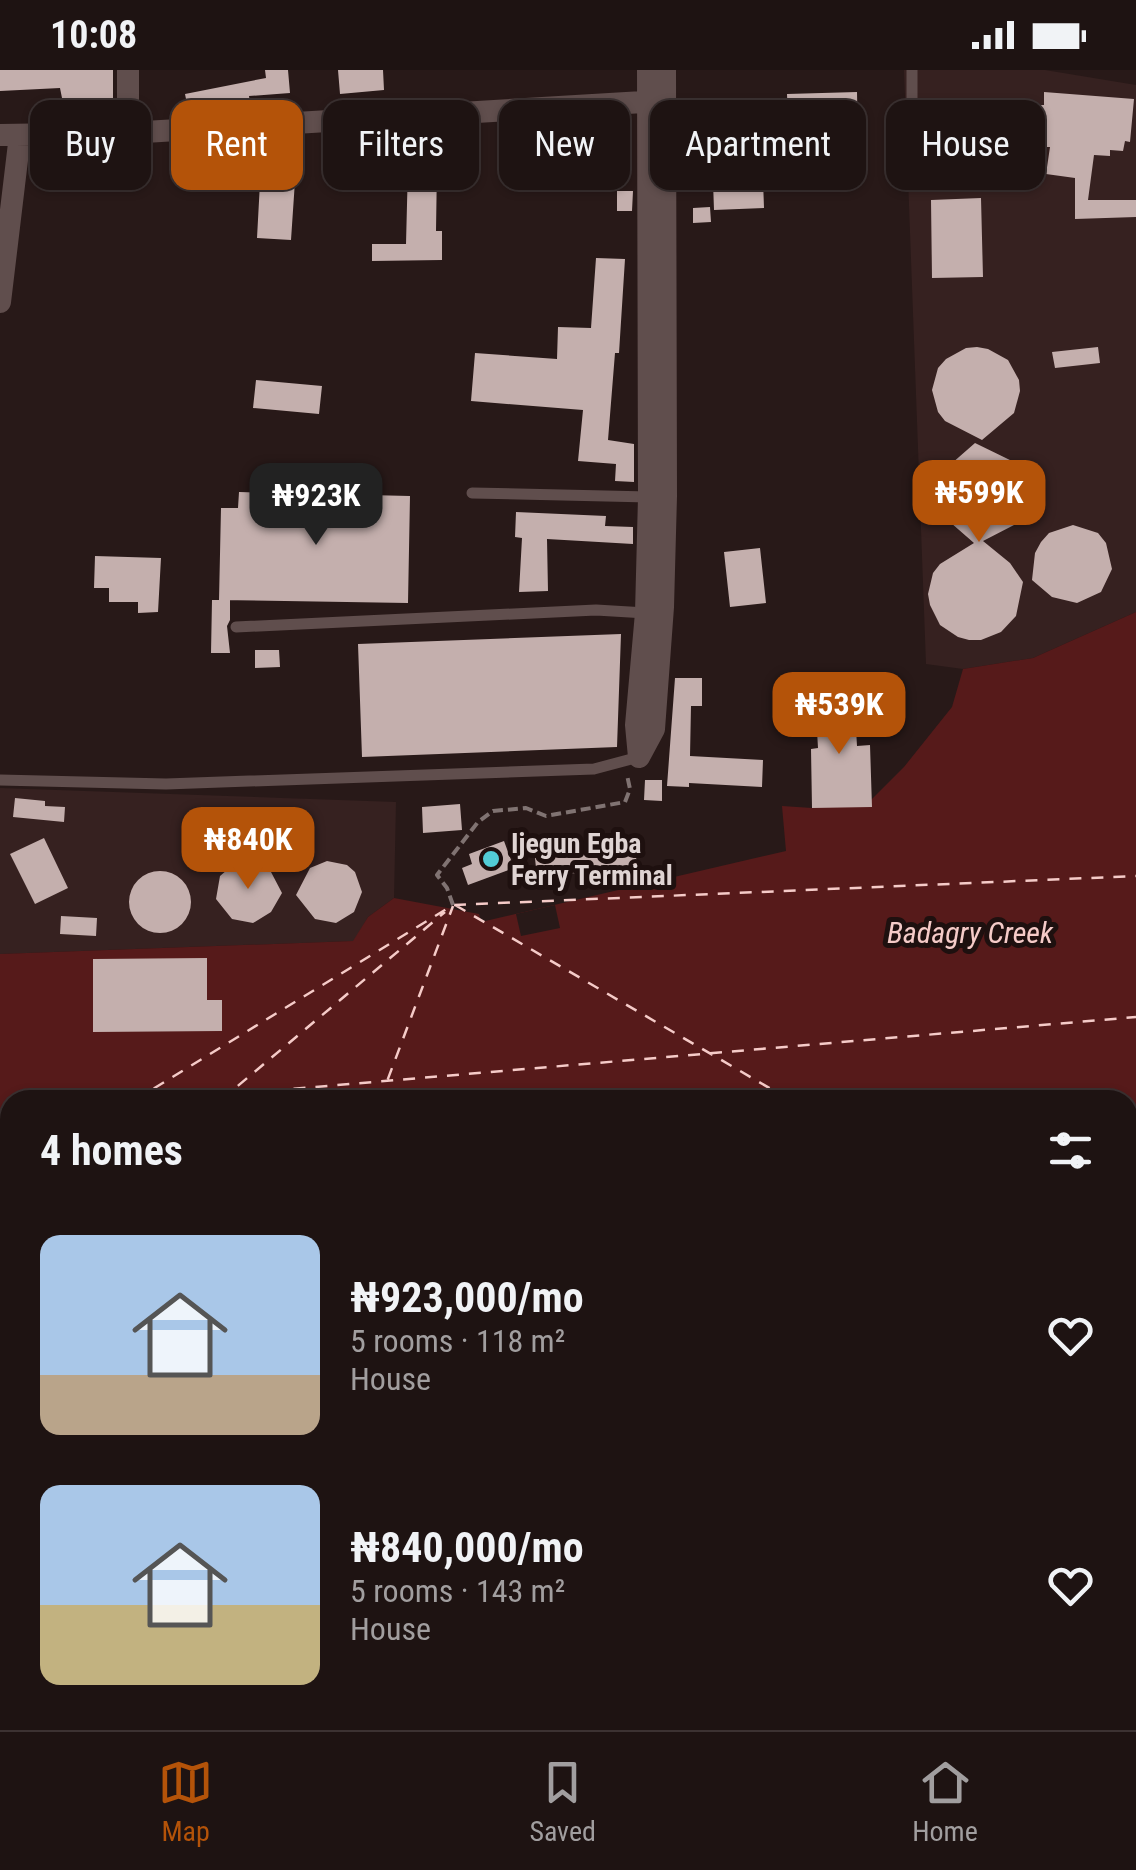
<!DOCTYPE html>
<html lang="en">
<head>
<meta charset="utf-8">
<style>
	:root { --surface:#1e1312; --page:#2b2020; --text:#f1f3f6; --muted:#a19e9f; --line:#3c3232; --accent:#b45309 }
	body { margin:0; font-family:"Roboto Condensed",sans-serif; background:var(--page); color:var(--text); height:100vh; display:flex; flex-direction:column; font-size:38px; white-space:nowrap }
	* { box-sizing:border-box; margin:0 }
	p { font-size:32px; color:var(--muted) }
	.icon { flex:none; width:55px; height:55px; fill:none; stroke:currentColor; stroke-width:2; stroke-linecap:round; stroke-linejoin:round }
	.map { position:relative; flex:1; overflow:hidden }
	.sheet { position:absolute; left:0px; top:1020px; width:1138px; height:640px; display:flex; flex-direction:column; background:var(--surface); border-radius:30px 30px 0 0; box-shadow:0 2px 8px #0004,0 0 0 2px var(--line) }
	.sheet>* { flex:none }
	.top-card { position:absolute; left:30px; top:30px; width:1078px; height:90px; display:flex; gap:20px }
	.price { position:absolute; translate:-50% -85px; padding:0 22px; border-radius:20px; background:var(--accent); color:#fff; font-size:32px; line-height:65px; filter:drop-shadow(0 2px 5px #0008) }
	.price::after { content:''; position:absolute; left:50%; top:60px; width:30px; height:22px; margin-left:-15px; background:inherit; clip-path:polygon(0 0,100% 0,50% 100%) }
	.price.active { background:#222; color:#fff }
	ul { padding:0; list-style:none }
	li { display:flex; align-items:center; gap:30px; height:250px; padding:0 40px }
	li span { display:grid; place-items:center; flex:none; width:280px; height:200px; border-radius:20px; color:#555 }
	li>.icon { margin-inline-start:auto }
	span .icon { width:120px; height:120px; fill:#fffc; stroke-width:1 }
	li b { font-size:42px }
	h2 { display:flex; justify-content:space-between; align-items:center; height:120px; padding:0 40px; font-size:42px }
	.tag { padding:0 35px; border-radius:20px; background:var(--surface); box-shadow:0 2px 8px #0004,0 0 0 2px var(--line); font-size:35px; line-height:90px }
	.tag.active { background:var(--accent); color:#fff }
	.status { display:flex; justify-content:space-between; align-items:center; height:70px; padding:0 50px; background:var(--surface); direction:ltr }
	.status svg { height:28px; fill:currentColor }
	.dock { display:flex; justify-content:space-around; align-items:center; height:140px; border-top:2px solid var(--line); background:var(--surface); font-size:28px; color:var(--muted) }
	.dock a { display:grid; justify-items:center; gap:5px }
	.dock .active { color:var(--accent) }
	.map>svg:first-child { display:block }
	.built { fill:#362120 }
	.water { fill:#561a1a; fill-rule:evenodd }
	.pier { fill:#281918 }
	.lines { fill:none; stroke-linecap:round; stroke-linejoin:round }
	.ferry { stroke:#f5cbc8; stroke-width:2.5; stroke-dasharray:12 10; stroke-linecap:butt }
	.building { fill:#c4afad }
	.path { stroke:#807372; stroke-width:4; stroke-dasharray:10 5; stroke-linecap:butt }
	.lane { stroke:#604e4d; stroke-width:11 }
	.street { stroke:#604e4d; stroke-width:22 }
	.poi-dot { fill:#52ccd6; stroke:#1e100f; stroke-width:4 }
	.labels { text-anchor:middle; stroke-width:10; stroke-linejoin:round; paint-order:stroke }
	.poi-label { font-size:28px; font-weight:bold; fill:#dfd4d3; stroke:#1e100f; text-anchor:start }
	.water-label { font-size:30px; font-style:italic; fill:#f5cbc8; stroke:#1e100f }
</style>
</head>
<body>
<div class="status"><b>10:08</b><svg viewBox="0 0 49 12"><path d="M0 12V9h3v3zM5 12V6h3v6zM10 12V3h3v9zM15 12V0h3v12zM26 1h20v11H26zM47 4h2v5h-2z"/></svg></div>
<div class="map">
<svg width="1136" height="1660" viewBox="0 0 1136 1660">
	<rect width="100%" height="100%" fill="#281918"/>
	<path class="built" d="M 904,0 L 1045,0 L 1136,15 L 1136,542 L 1033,588 L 963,599 L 926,594 Z
		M 0,718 L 396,732 L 394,828 L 368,847 L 354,871 L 0,884 Z"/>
	<path class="water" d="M 1136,542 L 1136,1660 L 0,1660 L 0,884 L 353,871 L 368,847 L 394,828 L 479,844 L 481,852 L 786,781 L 782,736 L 812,738 L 871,730 L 904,697 L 952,637 L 963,599 L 1033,588 ZM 10,1030 L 1128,1030 L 1128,1650 L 10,1650 Z"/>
	<path class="pier" d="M 555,835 L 560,858 L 521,866 L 516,844 Z"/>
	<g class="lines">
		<path class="ferry" d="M 455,835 L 790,1030
			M 135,1030 L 453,835 L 1136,806
			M 162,1030 L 1136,947
			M 221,1030 L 445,842
			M 380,1030 L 453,836
			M 1128,1041 L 1136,1040
			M 0,1044 L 10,1043
			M 1128,1044 L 1136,1043
			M 1128,1089 L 1136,1088
			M 0,1113 L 10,1107
			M 0,1117 L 10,1116
			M 1128,1118 L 1136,1118
			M 0,1159 L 10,1159
			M 0,1168 L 10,1167
			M 0,1182 L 10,1181
			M 0,1215 L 10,1207
			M 1128,1228 L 1136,1232
			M 1128,1240 L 1136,1239
			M 0,1301 L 10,1301
			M 1128,1596 L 1136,1594
			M 144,1660 L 148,1650
			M 856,1660 L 898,1650"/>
	</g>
	<path class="building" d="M 0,0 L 113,0 L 113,29 L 92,30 L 92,41 L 65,43 L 60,18 L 0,21 Z
		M 265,0 L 288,0 L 290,23 L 249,26 L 250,33 L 189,44 L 185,24 L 266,8 Z
		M 338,0 L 383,0 L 384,20 L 340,24 Z
		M 857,22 L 858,75 L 789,76 L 787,24 Z
		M 1044,22 L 1134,29 L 1130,72 L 1125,71 L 1123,81 L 1110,80 L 1110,86 L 1094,85 L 1088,130 L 1136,130 L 1136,147 L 1075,149 L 1075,108 L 1046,104 L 1050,77 L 940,77 L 938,38 L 1044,35 Z
		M 211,75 L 226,76 L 223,111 L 209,110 Z
		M 261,94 L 296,96 L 291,170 L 257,168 Z
		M 408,95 L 437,95 L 436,161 L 442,161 L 442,190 L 372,191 L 372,174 L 406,174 Z
		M 763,110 L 764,138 L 714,140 L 713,112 Z
		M 617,121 L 633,121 L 632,141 L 617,141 Z
		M 981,128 L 983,207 L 932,208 L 931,130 Z
		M 710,137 L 711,152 L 693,153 L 693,138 Z
		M 596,188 L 625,189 L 619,283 L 615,283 L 608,370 L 634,374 L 634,412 L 615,411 L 616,394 L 578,391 L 583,340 L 471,331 L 475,283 L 557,289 L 558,257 L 591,258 Z
		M 977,277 L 988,279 L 1008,290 L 1019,310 L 1020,321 L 1014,343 L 982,370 L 945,351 L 938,342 L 932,320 L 938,298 L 946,289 L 966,278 Z
		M 1098,277 L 1100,293 L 1055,298 L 1052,282 Z
		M 256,310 L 322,316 L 319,344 L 253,338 Z
		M 975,373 L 1014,392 L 1021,401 L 1027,423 L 1021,446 L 1014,455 L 983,471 L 1010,493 L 1023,512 L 1016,546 L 1001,562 L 981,570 L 969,570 L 958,567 L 940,555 L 930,535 L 928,524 L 933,503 L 940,494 L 974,473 L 943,446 L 937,423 L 943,401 Z
		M 239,422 L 410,426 L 408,533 L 219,530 L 221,438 L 238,438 Z
		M 516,442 L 606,446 L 605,456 L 633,457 L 633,474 L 547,469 L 548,521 L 519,522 L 522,468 L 515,467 Z
		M 1073,455 L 1098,463 L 1106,473 L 1112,499 L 1101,522 L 1077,533 L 1052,527 L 1032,510 L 1035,483 L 1041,472 L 1049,463 Z
		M 760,478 L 766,533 L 730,537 L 724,482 Z
		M 95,486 L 161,488 L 158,542 L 138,543 L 138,532 L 109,532 L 109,518 L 94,518 Z
		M 212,530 L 230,530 L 230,550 L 227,556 L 230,583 L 211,583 Z
		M 621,564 L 617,677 L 362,687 L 358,574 Z
		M 255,580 L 279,580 L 280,597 L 255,598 Z
		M 675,608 L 702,608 L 702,636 L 691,636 L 690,686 L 763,690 L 762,717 L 689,713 L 689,717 L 667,716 Z
		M 854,624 L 857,676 L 870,675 L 872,737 L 812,738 L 811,679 L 818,678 L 815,626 Z
		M 645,710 L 662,710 L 662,731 L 644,730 Z
		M 15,728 L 45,731 L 45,736 L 65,737 L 64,752 L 13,747 Z
		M 460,734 L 462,760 L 423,763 L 422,737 Z
		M 44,768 L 68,818 L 35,834 L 10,784 Z
		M 634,770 L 637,795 L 537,808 L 535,788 L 599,782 L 598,774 Z
		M 504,771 L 514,798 L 468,815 L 462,798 L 472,794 L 469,784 Z
		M 244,791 L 263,795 L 271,802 L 282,823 L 271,842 L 253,853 L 232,849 L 216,829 L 220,806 L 234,794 Z
		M 327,791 L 347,795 L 355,802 L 362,822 L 354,842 L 336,853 L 315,849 L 296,825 L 310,798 Z
		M129 832a31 31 0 1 1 62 0a31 31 0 1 1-62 0Z
		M 61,846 L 97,848 L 96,866 L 60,864 Z
		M 207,888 L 207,930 L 222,930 L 222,961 L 93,962 L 93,889 Z"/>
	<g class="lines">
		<path class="path" d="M 453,835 L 447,818 L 437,805 L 478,752 L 493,741 L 526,738 L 546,746 L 625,732 L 630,719 L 627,705"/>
		<path class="lane" d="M 912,75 L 912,0
			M 472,423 L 649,427
			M 236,557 L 596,540 L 646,543
			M 0,710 L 166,714 L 594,699 L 639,687"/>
		<path class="street" d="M 128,0 L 128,63
			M 0,65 L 128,63 L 660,31
			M 0,232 L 20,65
			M 639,687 L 654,659 L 663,537 L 666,426 L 665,0
			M 639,687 L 636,655 L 646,543 L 649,427 L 648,0"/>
	</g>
	<circle class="poi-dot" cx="491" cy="789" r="10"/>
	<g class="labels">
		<g class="poi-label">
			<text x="511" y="783">Ijegun Egba<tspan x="511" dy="32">Ferry Terminal</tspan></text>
		</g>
		<g class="water-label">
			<text x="970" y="873">Badagry Creek</text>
		</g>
	</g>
</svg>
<b class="price" style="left:979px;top:475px">₦599K</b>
<b class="price active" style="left:316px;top:478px">₦923K</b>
<b class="price" style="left:839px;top:687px">₦539K</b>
<b class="price" style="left:248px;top:822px">₦840K</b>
<div class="top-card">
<a class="tag">Buy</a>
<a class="tag active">Rent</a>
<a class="tag">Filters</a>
<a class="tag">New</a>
<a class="tag">Apartment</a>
<a class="tag">House</a>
</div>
<section class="sheet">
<h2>4 homes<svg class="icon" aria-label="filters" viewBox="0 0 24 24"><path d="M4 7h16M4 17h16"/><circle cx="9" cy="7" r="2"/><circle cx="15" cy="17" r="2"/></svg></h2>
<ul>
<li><span style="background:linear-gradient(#a9c7e8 70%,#b9a48a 0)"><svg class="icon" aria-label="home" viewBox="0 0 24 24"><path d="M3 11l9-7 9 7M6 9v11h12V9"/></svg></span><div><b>₦923,000/mo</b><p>5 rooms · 118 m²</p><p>House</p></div><svg class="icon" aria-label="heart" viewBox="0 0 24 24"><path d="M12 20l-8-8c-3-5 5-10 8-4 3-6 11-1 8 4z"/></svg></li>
<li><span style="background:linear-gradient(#a9c7e8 60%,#c2b280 0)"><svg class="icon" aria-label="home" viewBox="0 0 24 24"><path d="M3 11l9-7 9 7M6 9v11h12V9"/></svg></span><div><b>₦840,000/mo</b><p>5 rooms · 143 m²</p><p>House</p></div><svg class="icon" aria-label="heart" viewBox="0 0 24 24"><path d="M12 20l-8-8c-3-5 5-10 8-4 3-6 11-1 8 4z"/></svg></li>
</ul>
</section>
</div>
<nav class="dock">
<a class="active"><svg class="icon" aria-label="map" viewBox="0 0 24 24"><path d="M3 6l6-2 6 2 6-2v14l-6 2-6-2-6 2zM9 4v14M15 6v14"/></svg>Map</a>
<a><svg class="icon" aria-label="saved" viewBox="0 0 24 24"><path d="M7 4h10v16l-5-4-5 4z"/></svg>Saved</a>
<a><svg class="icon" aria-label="home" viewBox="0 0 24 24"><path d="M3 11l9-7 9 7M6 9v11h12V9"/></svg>Home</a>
</nav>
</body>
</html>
